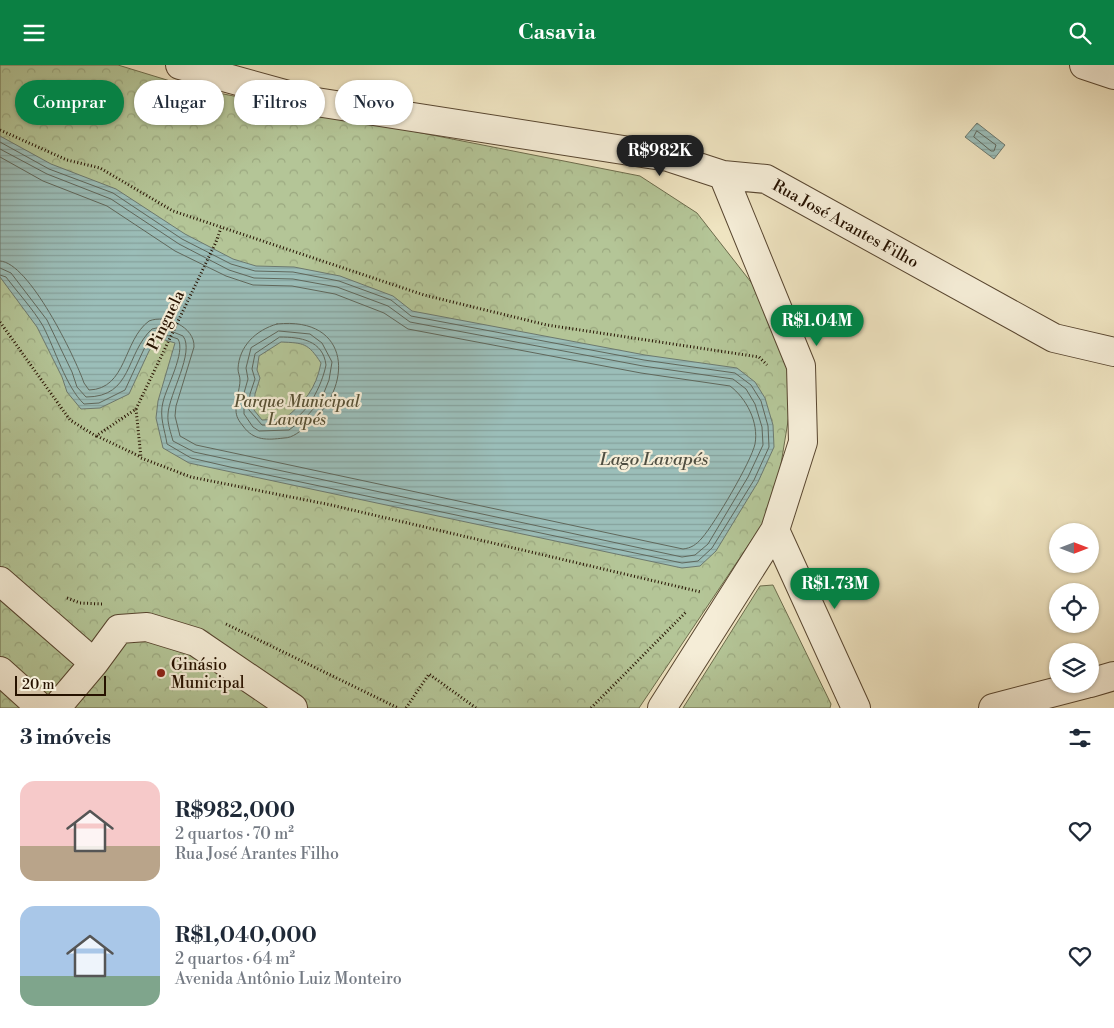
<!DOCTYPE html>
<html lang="pt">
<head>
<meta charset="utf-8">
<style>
	:root { --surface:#fff; --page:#f6f6f7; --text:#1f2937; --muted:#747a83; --accent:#0b8043 }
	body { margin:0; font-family:"Libre Bodoni",serif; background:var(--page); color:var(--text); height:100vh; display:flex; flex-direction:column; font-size:19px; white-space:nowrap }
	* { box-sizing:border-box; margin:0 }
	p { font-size:16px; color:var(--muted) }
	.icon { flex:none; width:28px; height:28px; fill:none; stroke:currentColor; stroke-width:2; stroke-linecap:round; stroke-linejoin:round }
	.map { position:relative; height:643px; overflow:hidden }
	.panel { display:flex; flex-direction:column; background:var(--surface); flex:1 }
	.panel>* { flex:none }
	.guide { position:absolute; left:15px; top:15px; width:500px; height:45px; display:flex; gap:10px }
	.needle { width:32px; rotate:90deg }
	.tools { position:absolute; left:1049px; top:458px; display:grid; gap:10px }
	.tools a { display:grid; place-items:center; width:50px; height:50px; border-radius:50%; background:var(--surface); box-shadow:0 1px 4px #0004; font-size:25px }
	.scale { position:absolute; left:15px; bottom:12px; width:91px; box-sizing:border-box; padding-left:5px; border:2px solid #261200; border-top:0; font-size:14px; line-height:18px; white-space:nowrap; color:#261200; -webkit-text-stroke:4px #f5edd7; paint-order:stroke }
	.price { position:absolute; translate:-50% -42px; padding:0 11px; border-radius:18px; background:var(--accent); color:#fff; font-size:16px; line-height:32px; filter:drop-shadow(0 1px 2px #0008) }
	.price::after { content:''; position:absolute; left:50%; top:30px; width:15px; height:11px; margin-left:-8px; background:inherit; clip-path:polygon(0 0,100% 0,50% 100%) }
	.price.selected { background:#222; color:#fff }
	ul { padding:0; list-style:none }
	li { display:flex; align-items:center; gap:15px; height:125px; padding:0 20px }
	li span { display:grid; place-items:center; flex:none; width:140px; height:100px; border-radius:15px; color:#555 }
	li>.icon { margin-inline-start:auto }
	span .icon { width:60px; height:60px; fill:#fffc; stroke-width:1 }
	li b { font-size:21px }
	h2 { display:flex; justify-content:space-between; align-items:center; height:60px; padding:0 20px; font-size:21px }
	.tag { padding:0 18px; border-radius:22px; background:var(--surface); box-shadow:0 1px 4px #0004; font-size:18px; line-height:45px }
	.tag.selected { background:var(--accent); color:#fff }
	header { display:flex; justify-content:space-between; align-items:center; height:65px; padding:0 20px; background:var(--accent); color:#fff; font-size:22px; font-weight:600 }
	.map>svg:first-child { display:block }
	.forest { fill:url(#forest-crowns); stroke:#6d6c4c }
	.water { fill:url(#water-rules); stroke:#6c796f; fill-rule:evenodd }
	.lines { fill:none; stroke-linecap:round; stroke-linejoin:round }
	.shore { stroke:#60685c; stroke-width:1 }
	.minor-casing { stroke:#584630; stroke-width:30 }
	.path { stroke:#261200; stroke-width:3; stroke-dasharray:1 2.5; stroke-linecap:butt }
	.minor { stroke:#f5edd7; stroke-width:28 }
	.poi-dot { fill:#8f2418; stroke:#f5edd7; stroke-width:2 }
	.labels { text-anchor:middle; stroke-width:4.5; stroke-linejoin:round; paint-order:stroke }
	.street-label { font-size:16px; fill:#261200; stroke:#f5edd7 }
	.park-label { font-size:16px; font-style:italic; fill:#585135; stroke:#f5edd7 }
	.poi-label { font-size:16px; fill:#261200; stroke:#f5edd7; text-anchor:start }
	.water-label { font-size:18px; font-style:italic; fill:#4f4e41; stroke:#f5edd7 }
</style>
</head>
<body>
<header><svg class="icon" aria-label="menu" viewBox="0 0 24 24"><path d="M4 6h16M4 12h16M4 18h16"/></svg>Casavia<svg class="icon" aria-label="search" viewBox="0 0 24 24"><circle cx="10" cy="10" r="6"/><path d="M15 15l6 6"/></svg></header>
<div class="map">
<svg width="1114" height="643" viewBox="0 0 1114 643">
	<defs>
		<pattern id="forest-crowns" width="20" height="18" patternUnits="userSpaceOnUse" patternTransform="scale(1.25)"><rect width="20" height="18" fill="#b4c597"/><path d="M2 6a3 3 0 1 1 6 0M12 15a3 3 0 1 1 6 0" fill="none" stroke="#9ba880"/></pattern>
		<pattern id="water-rules" width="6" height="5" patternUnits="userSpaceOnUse" patternTransform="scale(1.25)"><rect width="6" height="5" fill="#9bbeb9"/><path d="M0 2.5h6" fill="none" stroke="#85a29d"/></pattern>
	</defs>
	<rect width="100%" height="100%" fill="#efe4c1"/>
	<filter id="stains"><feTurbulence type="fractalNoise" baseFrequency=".004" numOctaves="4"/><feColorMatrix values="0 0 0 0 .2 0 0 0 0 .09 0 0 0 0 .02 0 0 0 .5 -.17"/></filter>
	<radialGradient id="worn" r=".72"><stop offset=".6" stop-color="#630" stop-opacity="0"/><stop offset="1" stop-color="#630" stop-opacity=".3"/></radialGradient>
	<path class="forest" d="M 0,0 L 118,0 L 193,23 L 640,111 L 697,148 L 754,221 L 789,304 L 789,350 L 774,442 L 639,643 L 0,643 Z
		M 773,520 L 831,639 L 830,643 L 683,643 L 760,521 Z"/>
	<path class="water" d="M 977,58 L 1005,80 L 994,94 L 965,72 Z
		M 0,71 L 51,99 L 116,124 L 185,169 L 233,194 L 256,201 L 294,202 L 340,211 L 393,231 L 412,246 L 645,290 L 737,303 L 755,317 L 765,333 L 773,360 L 774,382 L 758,417 L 716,486 L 700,501 L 682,503 L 189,398 L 163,383 L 156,353 L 158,336 L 175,278 L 158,273 L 149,286 L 129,329 L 100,343 L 81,344 L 67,327 L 62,312 L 37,262 L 0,212 ZM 281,277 C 304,278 308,278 321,298 C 316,324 304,338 284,354 L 262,355 L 254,345 L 255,329 L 260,313 L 257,305 L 259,291 Z"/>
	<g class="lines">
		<path class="shore" d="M 977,66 L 996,80 L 994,86 L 991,86 L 974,72 Z
			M 0,77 L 49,104 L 113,128 L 182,174 L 231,199 L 255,206 L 293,207 L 339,216 L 391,235 L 411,251 L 644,295 L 735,308 L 751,320 L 761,336 L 768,361 L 769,382 L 754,415 L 712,483 L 698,496 L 682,498 L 230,402 L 191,393 L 167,379 C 165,365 159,352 163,337 C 166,323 186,287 178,274 L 161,268 L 155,269 L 144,284 L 125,325 L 99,338 L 84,339 C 66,322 55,284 43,261 C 33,244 18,228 6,212 L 0,210
			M 0,84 L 47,109 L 111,134 L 179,179 L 229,205 L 254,213 L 293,214 L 337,222 L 388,241 L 410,257 L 643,301 L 733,314 L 746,324 L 755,339 L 762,362 L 763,380 L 748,412 L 708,479 L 695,490 L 682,492 L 194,387 L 173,376 C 171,368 167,358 168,349 C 169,329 195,287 183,271 L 161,262 L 152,264 C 125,289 133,332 86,332 L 77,322 L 72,307 L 47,255 L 11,208 L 0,203
			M 0,92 L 43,116 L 107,141 L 175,186 L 226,211 L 253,220 L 292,221 L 335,229 L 384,248 L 408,264 L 641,308 L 730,321 C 746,333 759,357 755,379 C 751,397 715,458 702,473 C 696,480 691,483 683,484 L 196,380 L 180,371 L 175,351 L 176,341 L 194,282 C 195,262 166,249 149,256 C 123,275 127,324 89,325 L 84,318 C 75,292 29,197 0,196
			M 277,259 C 351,251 355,322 307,361 C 300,366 293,373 284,373 C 267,375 254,376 243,361 C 239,356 236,352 236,345 C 235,334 240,325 240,315 C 240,311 238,308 238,304 C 239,281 256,265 277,259 Z
			M 279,266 L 310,269 L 322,278 L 332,297 L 329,315 L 321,335 L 307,351 L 289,365 L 259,366 L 253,362 L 244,349 L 244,328 L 248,314 L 246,303 L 251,283 Z
			M 280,272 C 300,272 323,275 326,300 C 322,320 307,352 285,359 C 279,361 269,360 262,360 L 249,345 L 250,329 L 255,314 L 252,304 L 255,289 Z"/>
		<g class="minor-casing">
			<path id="minor" d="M 180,0 L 310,36 L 668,92 L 723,110 L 766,114 L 1054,273 L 1114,287
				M 1084,0 L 1114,10
				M 775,465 L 856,643
				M 0,516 L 94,598 L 56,643
				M 94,598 L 119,564 L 147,562 L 196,577 L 293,643
				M 0,606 L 41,643
				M 1090,618 L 1114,611
				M 662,643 L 775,465 L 803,377 L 801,301 L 723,110
				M 993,643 L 1086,619"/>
		</g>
		<path class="path" d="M 0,65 L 67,95 L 100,103 L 173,146 L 424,230 L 547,260 L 759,292 L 767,300
			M 0,257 L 70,355 L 96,371 L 136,344 L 141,393 L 191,412 L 331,440 L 701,527
			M 136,344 L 216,177 L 221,163
			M 97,371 L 141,392
			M 67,533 L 80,538 L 102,539
			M 226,559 L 398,643
			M 406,643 L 429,609 L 476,643
			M 591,643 L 686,547"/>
		<use href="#minor" class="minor"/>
	</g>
	<circle class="poi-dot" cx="161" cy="608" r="5"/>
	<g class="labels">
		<g class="street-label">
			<text transform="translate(846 158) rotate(29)" y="6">Rua José Arantes Filho</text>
			<text transform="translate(165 255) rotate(-64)" y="6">Pinguela</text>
		</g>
		<g class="park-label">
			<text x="297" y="342">Parque Municipal<tspan x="297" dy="18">Lavapés</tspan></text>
		</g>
		<g class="poi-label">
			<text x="171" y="605">Ginásio<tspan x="171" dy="18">Municipal</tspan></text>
		</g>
		<g class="water-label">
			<text x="654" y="400">Lago Lavapés</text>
		</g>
	</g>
	<rect width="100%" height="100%" filter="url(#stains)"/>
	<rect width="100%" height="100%" fill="url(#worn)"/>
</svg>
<div class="tools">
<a><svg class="needle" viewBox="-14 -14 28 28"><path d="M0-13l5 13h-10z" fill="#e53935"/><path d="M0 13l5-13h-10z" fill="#747a83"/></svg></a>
<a><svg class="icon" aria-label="locate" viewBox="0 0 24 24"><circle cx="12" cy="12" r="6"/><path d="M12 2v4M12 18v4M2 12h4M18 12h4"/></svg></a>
<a><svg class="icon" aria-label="layers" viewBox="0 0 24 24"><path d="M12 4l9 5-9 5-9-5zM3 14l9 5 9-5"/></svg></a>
</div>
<div class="scale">20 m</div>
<b class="price selected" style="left:660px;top:112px">R$982K</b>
<b class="price" style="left:817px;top:282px">R$1.04M</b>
<b class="price" style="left:835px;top:545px">R$1.73M</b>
<div class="guide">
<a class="tag selected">Comprar</a>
<a class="tag">Alugar</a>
<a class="tag">Filtros</a>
<a class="tag">Novo</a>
</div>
</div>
<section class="panel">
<h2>3 imóveis<svg class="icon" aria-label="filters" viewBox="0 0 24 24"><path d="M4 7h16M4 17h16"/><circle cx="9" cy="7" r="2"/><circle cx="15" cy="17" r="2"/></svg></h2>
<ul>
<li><span style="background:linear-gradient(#f6c9c9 65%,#b9a48a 0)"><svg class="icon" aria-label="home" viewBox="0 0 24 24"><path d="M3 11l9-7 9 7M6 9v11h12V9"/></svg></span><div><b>R$982,000</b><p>2 quartos · 70 m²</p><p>Rua José Arantes Filho</p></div><svg class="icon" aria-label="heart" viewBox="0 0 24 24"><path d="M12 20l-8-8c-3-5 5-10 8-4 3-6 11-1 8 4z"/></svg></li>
<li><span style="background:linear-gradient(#a9c7e8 70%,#7fa58c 0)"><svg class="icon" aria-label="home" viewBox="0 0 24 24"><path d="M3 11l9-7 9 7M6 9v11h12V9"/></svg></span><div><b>R$1,040,000</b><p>2 quartos · 64 m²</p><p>Avenida Antônio Luiz Monteiro</p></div><svg class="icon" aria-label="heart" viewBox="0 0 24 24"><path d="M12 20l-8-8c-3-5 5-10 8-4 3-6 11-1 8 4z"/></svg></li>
</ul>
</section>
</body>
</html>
